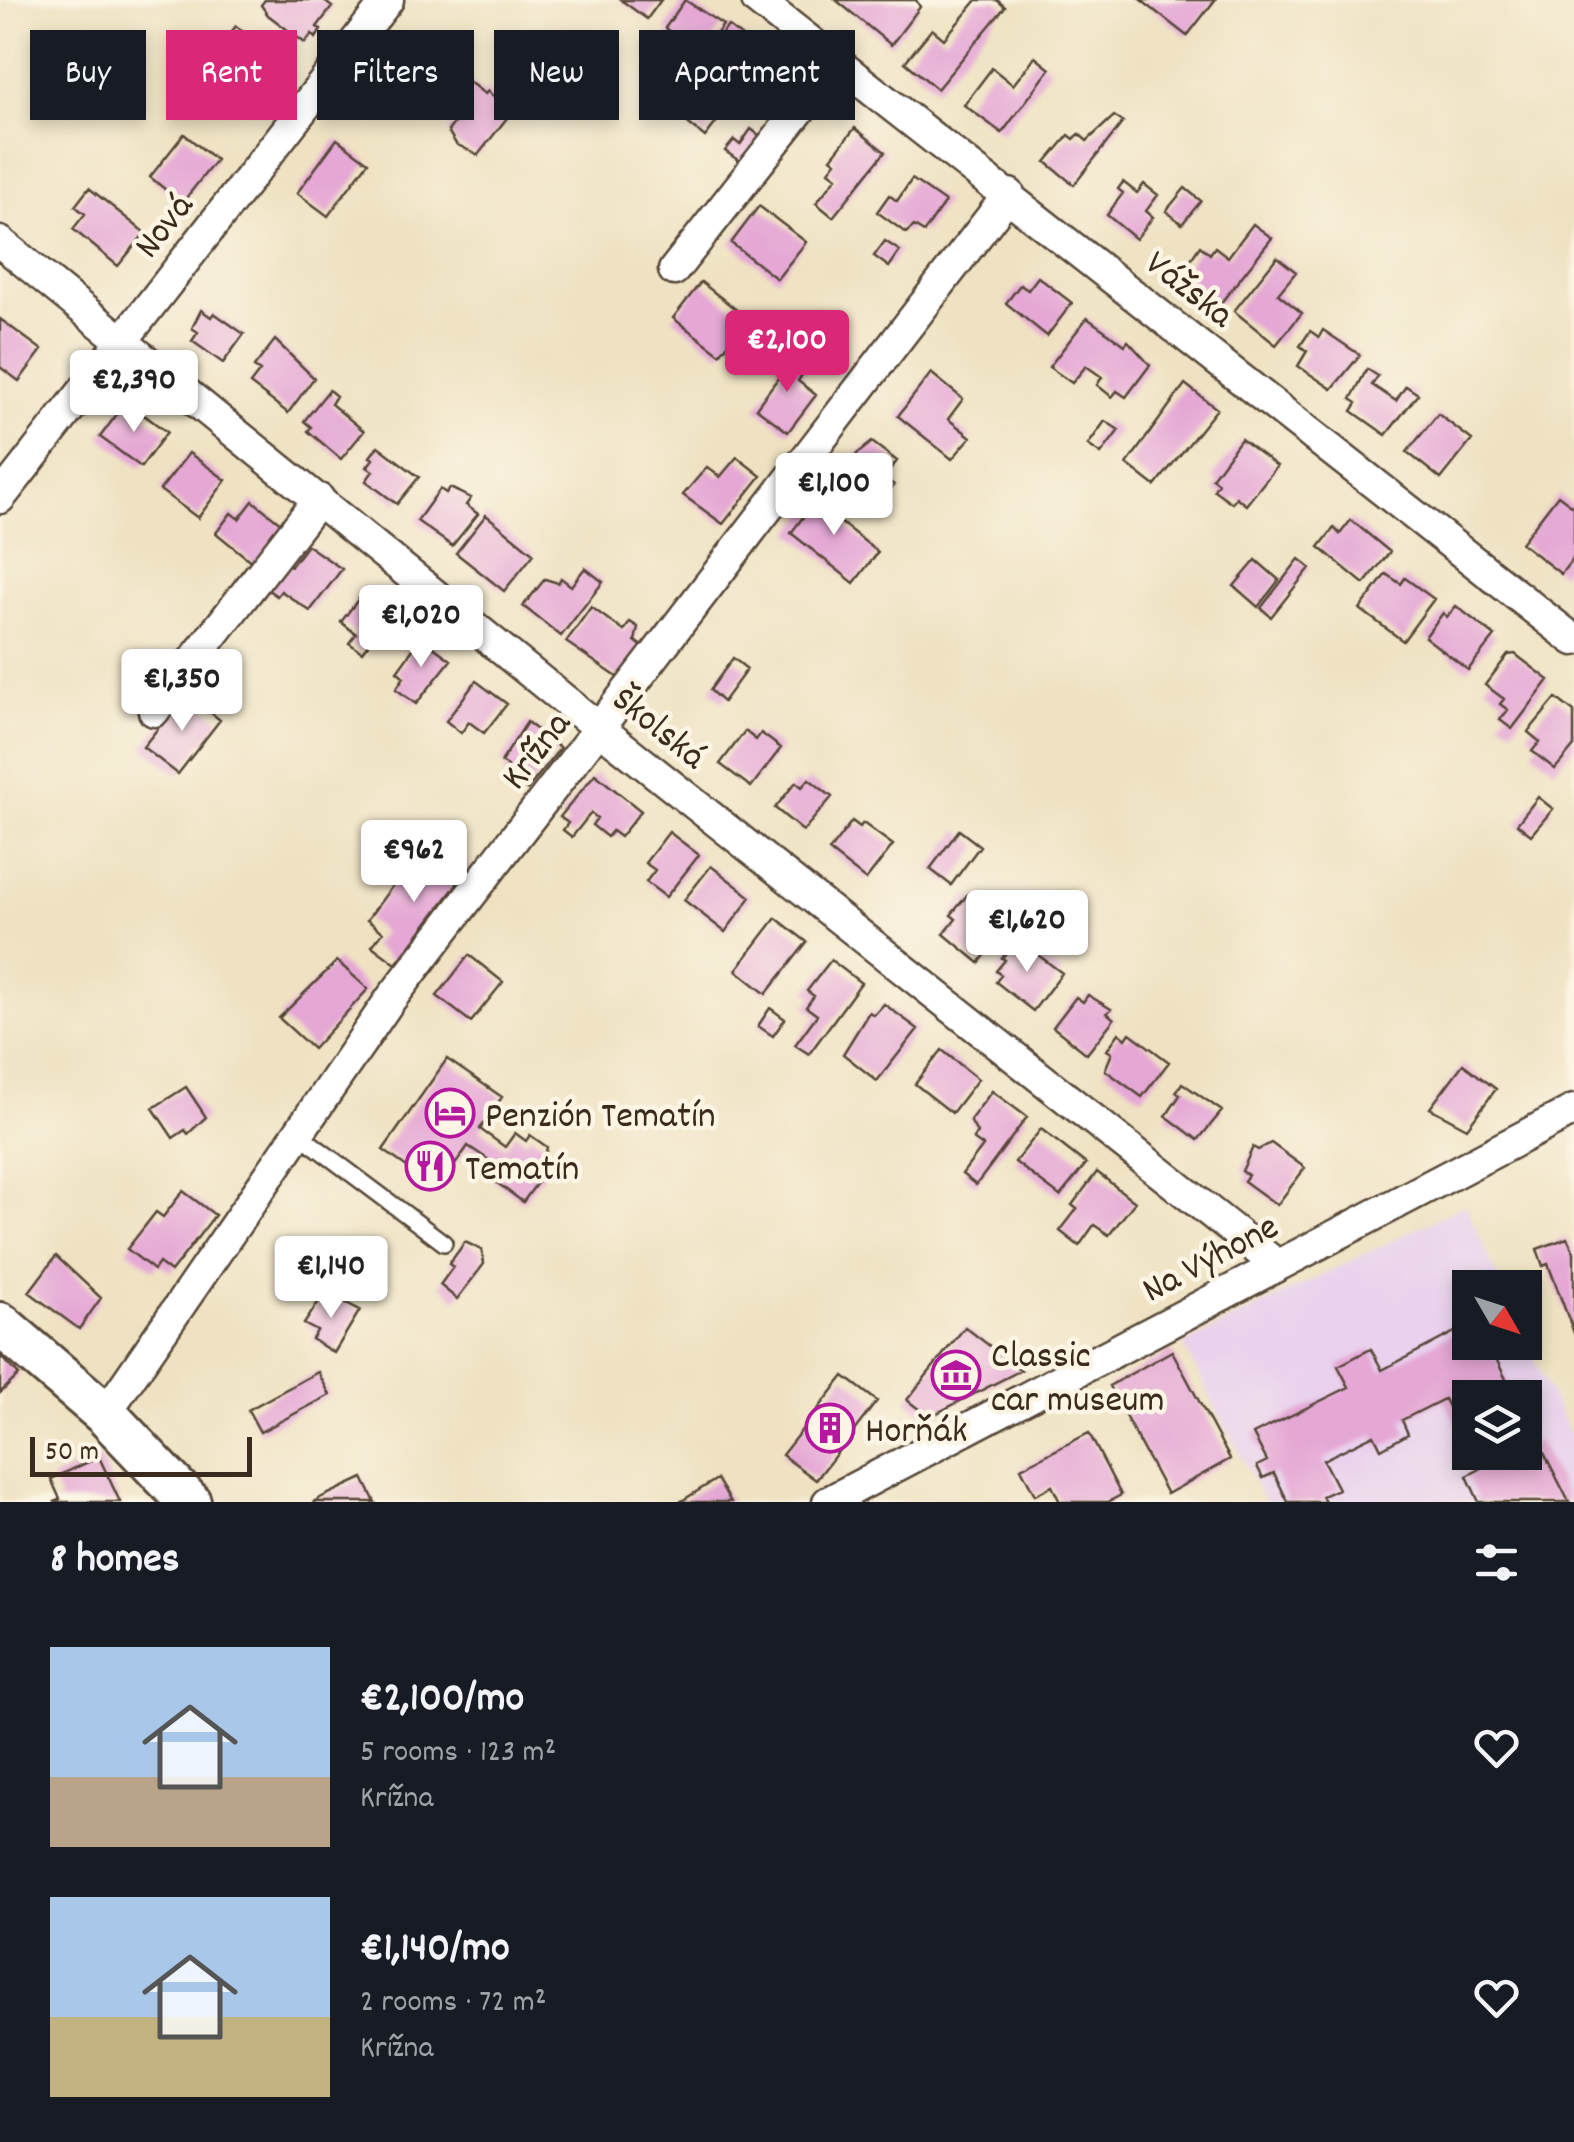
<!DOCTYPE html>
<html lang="en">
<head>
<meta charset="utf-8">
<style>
	:root { --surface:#171b24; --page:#242831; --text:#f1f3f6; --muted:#9ea1a6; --accent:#db2777 }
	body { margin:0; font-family:Dekko,sans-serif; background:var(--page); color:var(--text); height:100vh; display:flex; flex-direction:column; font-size:38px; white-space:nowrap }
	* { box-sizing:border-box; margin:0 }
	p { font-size:32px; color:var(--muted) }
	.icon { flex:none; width:55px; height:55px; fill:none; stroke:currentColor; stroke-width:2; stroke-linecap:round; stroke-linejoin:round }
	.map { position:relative; height:1502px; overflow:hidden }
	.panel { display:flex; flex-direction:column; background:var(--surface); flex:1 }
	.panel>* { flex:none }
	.guide { position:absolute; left:30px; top:30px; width:1000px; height:90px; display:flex; gap:20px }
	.needle { width:65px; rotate:129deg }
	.tools { position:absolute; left:1452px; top:1270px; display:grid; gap:20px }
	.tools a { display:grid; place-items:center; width:90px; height:90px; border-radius:0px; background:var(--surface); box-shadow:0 5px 15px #0003; font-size:50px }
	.scale { position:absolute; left:30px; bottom:25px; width:222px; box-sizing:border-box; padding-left:10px; border:5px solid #3b2a1e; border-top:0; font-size:28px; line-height:35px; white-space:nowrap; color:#3b2a1e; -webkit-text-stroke:8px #fcf5e5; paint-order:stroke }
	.price { position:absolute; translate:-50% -85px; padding:0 22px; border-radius:10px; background:#fff; color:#222; font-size:32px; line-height:65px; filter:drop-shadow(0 2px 5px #0008) }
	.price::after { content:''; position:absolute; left:50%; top:60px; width:30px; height:22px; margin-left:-15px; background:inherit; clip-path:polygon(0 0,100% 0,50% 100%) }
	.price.selected { background:var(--accent); color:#fff }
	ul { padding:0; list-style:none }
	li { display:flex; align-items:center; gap:30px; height:250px; padding:0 50px }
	li span { display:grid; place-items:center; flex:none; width:280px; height:200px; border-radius:0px; color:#555 }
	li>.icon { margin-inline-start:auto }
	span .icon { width:120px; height:120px; fill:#fffc; stroke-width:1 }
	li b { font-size:42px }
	h2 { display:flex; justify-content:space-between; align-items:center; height:120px; padding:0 50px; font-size:42px }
	.pill { padding:0 35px; border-radius:0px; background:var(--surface); box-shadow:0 5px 15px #0003; font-size:35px; line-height:90px }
	.pill.selected { background:var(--accent); color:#fff }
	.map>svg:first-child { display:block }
	.built { fill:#e9d2ed; fill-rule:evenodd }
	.building { fill:#e5a7d5 }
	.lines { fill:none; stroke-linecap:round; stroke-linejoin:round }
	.service-casing { stroke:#564637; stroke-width:20 }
	.minor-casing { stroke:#564637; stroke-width:35 }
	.secondary-casing { stroke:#564637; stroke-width:48 }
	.service { stroke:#fff; stroke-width:15 }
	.minor { stroke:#fff; stroke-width:30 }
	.secondary { stroke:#fff; stroke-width:42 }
	.labels { text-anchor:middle; stroke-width:9; stroke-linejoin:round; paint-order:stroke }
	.street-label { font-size:38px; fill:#3b2a1e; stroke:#fcf5e5 }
	.poi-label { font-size:38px; fill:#3b2a1e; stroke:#fcf5e5; text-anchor:start }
</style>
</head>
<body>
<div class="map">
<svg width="1574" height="1502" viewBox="0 0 1574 1502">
	<rect width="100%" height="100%" fill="#fcf5e5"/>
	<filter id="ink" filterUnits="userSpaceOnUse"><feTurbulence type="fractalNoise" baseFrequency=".01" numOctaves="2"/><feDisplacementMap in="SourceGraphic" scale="20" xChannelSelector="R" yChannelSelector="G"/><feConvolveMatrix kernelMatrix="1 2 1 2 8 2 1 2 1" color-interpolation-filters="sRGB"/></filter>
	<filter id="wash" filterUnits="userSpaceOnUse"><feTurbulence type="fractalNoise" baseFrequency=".0048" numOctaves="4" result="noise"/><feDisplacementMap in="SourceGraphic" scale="40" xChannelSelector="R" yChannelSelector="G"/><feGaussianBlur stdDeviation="2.25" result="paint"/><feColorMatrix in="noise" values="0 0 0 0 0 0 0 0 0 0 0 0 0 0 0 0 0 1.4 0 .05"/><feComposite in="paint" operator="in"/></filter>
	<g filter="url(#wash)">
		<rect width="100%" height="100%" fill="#efe2c2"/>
		<path class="built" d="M 1465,1204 L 1502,1287 L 1470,1288 L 1470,1342 L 1525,1340 L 1574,1444 L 1574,1502 L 1265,1502 L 1183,1345 ZM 1470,1398 L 1525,1398 L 1525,1452 L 1470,1452 Z"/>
		<g id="blocks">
			<path class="building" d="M 265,0 L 323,0 L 332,7 L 317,27 L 321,30 L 316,38 L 312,34 L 305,43 L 268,15 L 261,5 Z
				M 621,0 L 661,0 L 647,19 Z
				M 685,0 L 723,25 L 691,69 L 666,51 L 672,44 L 665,39 L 670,32 L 665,28 Z
				M 836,0 L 916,0 L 920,7 L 891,45 Z
				M 977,0 L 997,0 L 1005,7 L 937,89 L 905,62 L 932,29 L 944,39 Z
				M 1141,0 L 1215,0 L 1187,36 Z
				M 236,26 L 288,67 L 261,101 L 245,89 L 240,96 L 222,82 L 226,76 L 208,62 Z
				M 728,26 L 783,69 L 756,103 L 702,60 Z
				M 1035,57 L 1050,69 L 1002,133 L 964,105 L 992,68 L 1013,85 Z
				M 464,78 L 485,94 L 488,91 L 510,114 L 478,155 L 456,144 L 448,131 L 462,113 L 446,100 Z
				M 719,78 L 739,93 L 705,137 L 684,120 Z
				M 681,81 L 696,93 L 677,118 L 661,107 Z
				M 1114,116 L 1123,122 L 1074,185 L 1046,162 L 1069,135 L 1074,139 L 1079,134 L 1087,141 Z
				M 855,128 L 885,152 L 833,217 L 816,203 L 837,177 L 829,171 L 836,162 L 831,158 Z
				M 751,129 L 768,142 L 748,167 L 725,151 L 734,140 L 740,145 Z
				M 184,134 L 216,160 L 182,203 L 150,177 Z
				M 337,139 L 368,162 L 328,216 L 297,193 Z
				M 912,179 L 945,202 L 924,232 L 914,226 L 906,233 L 877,212 L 889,195 L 897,201 Z
				M 1123,182 L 1137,193 L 1144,184 L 1158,195 L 1146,211 L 1153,217 L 1136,239 L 1107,215 L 1123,193 L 1118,189 Z
				M 89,188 L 145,233 L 118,266 L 73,229 L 85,214 L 75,206 Z
				M 1185,188 L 1201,201 L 1182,224 L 1166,211 Z
				M 759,206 L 806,242 L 777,279 L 731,243 Z
				M 1253,224 L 1272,238 L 1220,304 L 1187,280 L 1194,270 L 1187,265 L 1200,246 L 1210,254 L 1215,247 L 1228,257 Z
				M 885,241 L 900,251 L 889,267 L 874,256 Z
				M 1277,257 L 1296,272 L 1278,294 L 1302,313 L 1276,345 L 1234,311 Z
				M 1038,277 L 1072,303 L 1047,336 L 1006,303 L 1020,285 L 1028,290 Z
				M 701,282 L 748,319 L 720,354 L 673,318 Z
				M 201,310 L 211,317 L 214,313 L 244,334 L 223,363 L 192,341 L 198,332 L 192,328 Z
				M 1087,318 L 1125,345 L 1128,341 L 1150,365 L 1126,397 L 1117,391 L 1112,397 L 1097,385 L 1102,377 L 1086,366 L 1072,383 L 1049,367 Z
				M 0,319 L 42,350 L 19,381 L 0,367 Z
				M 1323,330 L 1360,355 L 1332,389 L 1298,366 L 1307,351 L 1300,346 L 1310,331 L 1319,337 Z
				M 275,340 L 314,378 L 288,413 L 250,384 L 260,371 L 254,367 Z
				M 786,352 L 807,367 L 798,381 L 816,395 L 788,432 L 756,408 L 784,370 L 776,365 Z
				M 1367,369 L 1378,376 L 1372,385 L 1396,401 L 1406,386 L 1418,394 L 1386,435 L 1352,411 L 1357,403 L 1351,399 Z
				M 931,373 L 963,399 L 948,419 L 971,437 L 952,459 L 898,416 Z
				M 1185,384 L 1217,409 L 1155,486 L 1127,464 Z
				M 329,390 L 336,396 L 331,404 L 364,431 L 341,459 L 308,431 L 311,427 L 304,421 Z
				M 123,406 L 129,411 L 133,407 L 167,432 L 141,467 L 100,437 Z
				M 1438,414 L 1472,440 L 1441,479 L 1407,452 Z
				M 1105,421 L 1119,430 L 1101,454 L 1088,445 Z
				M 1241,439 L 1277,466 L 1246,505 L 1236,497 L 1232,503 L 1214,490 L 1218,483 L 1212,478 Z
				M 872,442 L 897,461 L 884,478 L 894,485 L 882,500 L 876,496 L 866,509 L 844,491 L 851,481 L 845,476 L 857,454 Z
				M 378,446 L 419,477 L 397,504 L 366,481 L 373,471 L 367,467 L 373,459 L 370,457 Z
				M 189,453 L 226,480 L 198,518 L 160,490 Z
				M 737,457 L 761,476 L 723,524 L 683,495 L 707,467 L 720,477 Z
				M 450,488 L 471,498 L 466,505 L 478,514 L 452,546 L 417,521 L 440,489 L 446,493 Z
				M 822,492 L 848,512 L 840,522 L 878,552 L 854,583 L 791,533 Z
				M 1558,495 L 1574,507 L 1574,557 L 1561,574 L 1521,543 Z
				M 253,501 L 287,528 L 258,567 L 216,533 L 231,513 L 239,519 Z
				M 486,515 L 534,554 L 504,591 L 456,553 Z
				M 1351,520 L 1390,552 L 1364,584 L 1319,547 L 1334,528 L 1340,534 Z
				M 307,545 L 342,569 L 310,611 L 281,591 L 277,596 L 261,585 L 280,559 L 291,566 Z
				M 1299,559 L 1310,568 L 1271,617 L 1261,608 Z
				M 1256,560 L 1279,580 L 1258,607 L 1234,586 Z
				M 585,568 L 603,582 L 561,636 L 523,606 L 545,579 L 558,583 L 561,578 L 571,586 Z
				M 1386,574 L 1401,584 L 1405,578 L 1434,599 L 1403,641 L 1360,609 Z
				M 366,589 L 394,611 L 362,652 L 349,643 L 356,634 L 341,622 Z
				M 1456,606 L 1495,636 L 1468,670 L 1425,637 L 1443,613 L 1447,617 Z
				M 591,607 L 624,631 L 630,622 L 638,627 L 635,641 L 644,648 L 620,679 L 566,642 Z
				M 421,638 L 451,660 L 416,704 L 396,689 L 404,677 L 397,671 Z
				M 1515,654 L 1549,680 L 1512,729 L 1500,720 L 1508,710 L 1500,704 L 1504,699 L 1485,685 L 1508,655 Z
				M 733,658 L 747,669 L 723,702 L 710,690 Z
				M 476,681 L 507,704 L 484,733 L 469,722 L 461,733 L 446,721 Z
				M 186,693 L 220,720 L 178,774 L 143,747 Z
				M 1556,698 L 1574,712 L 1574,746 L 1555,769 L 1532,751 L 1540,742 L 1528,732 Z
				M 527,722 L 560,748 L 527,790 L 504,773 L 508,767 L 501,762 Z
				M 745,731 L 756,740 L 761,733 L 781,748 L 751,787 L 720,764 Z
				M 595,774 L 641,811 L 620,837 L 612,831 L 607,837 L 592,825 L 597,818 L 591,813 L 572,837 L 563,830 L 568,823 L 560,817 Z
				M 809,779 L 832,797 L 803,831 L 775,808 L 796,782 L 802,787 Z
				M 1538,797 L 1553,809 L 1531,835 L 1517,824 Z
				M 852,821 L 860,827 L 863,823 L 893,845 L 866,880 L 829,851 Z
				M 959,830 L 980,846 L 951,885 L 930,869 Z
				M 669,832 L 699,855 L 666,897 L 646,882 L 655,870 L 645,863 Z
				M 445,848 L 470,867 L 396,964 L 372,946 L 383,932 L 367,920 L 402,873 L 418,884 Z
				M 711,866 L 751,897 L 725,932 L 684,900 Z
				M 968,894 L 1008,926 L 979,963 L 944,934 L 956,919 L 951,915 Z
				M 776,918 L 807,942 L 766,994 L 736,970 Z
				M 1017,939 L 1062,973 L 1033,1011 L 996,982 L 1001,975 L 996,971 L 1005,960 L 1002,958 Z
				M 469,955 L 503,982 L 471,1022 L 437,996 Z
				M 831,960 L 861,983 L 809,1054 L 795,1045 L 817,1015 L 806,1007 L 814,996 L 807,991 Z
				M 337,961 L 368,989 L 313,1049 L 279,1018 Z
				M 1088,995 L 1111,1009 L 1107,1013 L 1114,1019 L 1087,1054 L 1053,1027 L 1076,997 L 1083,1002 Z
				M 884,1004 L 918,1029 L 877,1081 L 843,1054 L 869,1012 L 874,1015 Z
				M 770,1008 L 785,1019 L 773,1036 L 758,1026 Z
				M 1119,1033 L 1126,1039 L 1130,1033 L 1169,1062 L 1142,1097 L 1105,1070 L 1112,1053 L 1107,1050 Z
				M 942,1050 L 978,1079 L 952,1113 L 915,1084 Z
				M 447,1059 L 502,1097 L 480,1129 L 505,1147 L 515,1133 L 526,1141 L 530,1135 L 547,1147 L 545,1156 L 553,1161 L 523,1202 L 493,1180 L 495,1164 L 468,1146 L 438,1189 L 383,1150 Z
				M 1463,1064 L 1496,1089 L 1467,1128 L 1430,1108 Z
				M 1182,1083 L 1222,1111 L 1198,1140 L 1166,1116 L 1180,1095 L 1176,1092 Z
				M 186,1087 L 206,1117 L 188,1134 L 185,1130 L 173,1138 L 153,1108 Z
				M 992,1091 L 1027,1117 L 976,1185 L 962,1174 L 983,1146 L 973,1139 L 977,1133 L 970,1120 Z
				M 1041,1129 L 1086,1164 L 1060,1196 L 1015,1162 Z
				M 1271,1143 L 1305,1168 L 1277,1205 L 1244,1181 L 1248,1175 L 1242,1171 L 1253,1147 L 1258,1150 Z
				M 1097,1172 L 1135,1202 L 1109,1235 L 1094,1225 L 1079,1246 L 1060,1231 L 1077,1209 L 1072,1205 Z
				M 183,1191 L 215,1215 L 171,1272 L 159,1263 L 154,1270 L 127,1249 L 156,1212 L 163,1217 Z
				M 1567,1238 L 1574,1252 L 1574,1333 L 1548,1264 L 1543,1266 L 1537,1249 Z
				M 465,1242 L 482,1250 L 484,1264 L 457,1299 L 440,1285 L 453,1267 L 449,1264 Z
				M 56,1256 L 101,1298 L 79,1329 L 29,1292 Z
				M 325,1292 L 360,1310 L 334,1353 L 312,1339 L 317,1331 L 304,1324 Z
				M 1470,1324 L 1470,1342 L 1488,1342 L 1515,1398 L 1470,1398 L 1470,1416 L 1457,1397 L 1470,1422 L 1470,1451 L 1444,1399 L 1402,1420 L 1408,1434 L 1381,1449 L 1374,1435 L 1323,1460 L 1338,1489 L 1322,1496 L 1325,1502 L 1288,1502 L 1274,1473 L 1263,1478 L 1257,1466 L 1267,1461 L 1253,1434 L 1349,1387 L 1338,1366 L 1371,1349 L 1382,1370 Z
				M 965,1327 L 1021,1370 L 929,1417 L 907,1400 Z
				M 1172,1351 L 1230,1459 L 1167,1494 L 1109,1386 Z
				M 0,1356 L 19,1375 L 0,1393 Z
				M 318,1372 L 330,1395 L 260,1432 L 248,1410 Z
				M 844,1376 L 877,1401 L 816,1480 L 782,1455 Z
				M 1089,1433 L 1121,1495 L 1108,1502 L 1060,1502 L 1052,1486 L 1035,1495 L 1021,1468 Z
				M 1538,1441 L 1569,1502 L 1479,1502 L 1467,1476 L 1480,1469 L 1471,1452 L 1486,1452 L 1492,1464 L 1525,1452 L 1525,1447 Z
				M 99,1457 L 120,1502 L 54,1502 L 60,1499 L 51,1479 Z
				M 363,1478 L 375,1502 L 313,1502 L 324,1496 Z
				M 717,1479 L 731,1502 L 680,1502 Z"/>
		</g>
	</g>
	<g filter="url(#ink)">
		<use href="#blocks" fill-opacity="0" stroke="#564637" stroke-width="2.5"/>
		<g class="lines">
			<g class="service-casing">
				<path id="service" d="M 300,1135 L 444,1243"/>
			</g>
			<g class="minor-casing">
				<path id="minor" d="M 757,0 L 1574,640
					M 0,242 L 600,729 L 1277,1265
					M 674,270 L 836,64
					M 0,498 L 388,0
					M 154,711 L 319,499
					M 105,1414 L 390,1000 L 1009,194
					M 828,1502 L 1574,1110"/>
			</g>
			<g class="secondary-casing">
				<path id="secondary" d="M 0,1324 L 105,1414 L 189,1502"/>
			</g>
			<use href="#service" class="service"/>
			<use href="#minor" class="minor"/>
			<use href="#secondary" class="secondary"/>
		</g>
	</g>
	<defs>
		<g id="hotel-ring" transform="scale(2.5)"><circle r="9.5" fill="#fcf5e5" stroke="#b5179e" stroke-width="1.5"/><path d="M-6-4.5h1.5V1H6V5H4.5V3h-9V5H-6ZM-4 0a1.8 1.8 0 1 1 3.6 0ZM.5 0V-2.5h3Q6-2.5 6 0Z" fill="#b5179e"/></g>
		<g id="restaurant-ring" transform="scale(2.5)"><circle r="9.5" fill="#fcf5e5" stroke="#b5179e" stroke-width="1.5"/><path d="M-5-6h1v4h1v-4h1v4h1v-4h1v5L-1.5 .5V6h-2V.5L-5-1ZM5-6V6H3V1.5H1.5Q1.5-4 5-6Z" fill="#b5179e"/></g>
		<g id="museum-ring" transform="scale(2.5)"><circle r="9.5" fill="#fcf5e5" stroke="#b5179e" stroke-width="1.5"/><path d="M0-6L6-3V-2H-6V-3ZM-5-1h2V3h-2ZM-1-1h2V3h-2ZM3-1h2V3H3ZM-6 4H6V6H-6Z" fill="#b5179e"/></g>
		<g id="building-ring" transform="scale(2.5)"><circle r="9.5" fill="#fcf5e5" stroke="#b5179e" stroke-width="1.5"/><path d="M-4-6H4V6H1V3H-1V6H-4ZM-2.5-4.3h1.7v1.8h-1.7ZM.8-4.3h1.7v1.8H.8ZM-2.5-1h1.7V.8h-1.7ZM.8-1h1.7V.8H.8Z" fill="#b5179e"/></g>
	</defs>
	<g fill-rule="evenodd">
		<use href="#hotel-ring" x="450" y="1113"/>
		<use href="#restaurant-ring" x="430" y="1166"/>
		<use href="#museum-ring" x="956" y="1375"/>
		<use href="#building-ring" x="830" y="1428"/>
	</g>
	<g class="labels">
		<g class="street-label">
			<text transform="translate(162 224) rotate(-52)" y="13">Nová</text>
			<text transform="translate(1191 287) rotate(38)" y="13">Vážska</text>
			<text transform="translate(661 726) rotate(39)" y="13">Školská</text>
			<text transform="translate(534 749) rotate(-52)" y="13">Krížna</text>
			<text transform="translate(1209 1256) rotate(-28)" y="13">Na Výhone</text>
		</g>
		<g class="poi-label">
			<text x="485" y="1126">Penzión Tematín</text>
			<text x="465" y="1179">Tematín</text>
			<text x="991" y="1366">Classic<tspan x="991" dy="44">car museum</tspan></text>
			<text x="865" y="1441">Horňák</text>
		</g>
	</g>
</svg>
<div class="tools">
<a><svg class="needle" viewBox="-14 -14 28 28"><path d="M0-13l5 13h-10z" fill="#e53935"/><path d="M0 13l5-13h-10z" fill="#9ea1a6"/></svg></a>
<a><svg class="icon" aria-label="layers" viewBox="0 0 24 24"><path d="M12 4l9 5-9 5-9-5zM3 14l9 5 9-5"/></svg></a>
</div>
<div class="scale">50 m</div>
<b class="price selected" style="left:787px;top:395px">€2,100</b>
<b class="price" style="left:134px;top:435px">€2,390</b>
<b class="price" style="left:834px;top:538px">€1,100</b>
<b class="price" style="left:421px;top:670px">€1,020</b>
<b class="price" style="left:182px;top:734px">€1,350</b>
<b class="price" style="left:414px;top:905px">€962</b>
<b class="price" style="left:1027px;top:975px">€1,620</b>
<b class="price" style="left:331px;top:1321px">€1,140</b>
<div class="guide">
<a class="pill">Buy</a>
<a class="pill selected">Rent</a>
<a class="pill">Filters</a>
<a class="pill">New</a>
<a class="pill">Apartment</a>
</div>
</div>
<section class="panel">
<h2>8 homes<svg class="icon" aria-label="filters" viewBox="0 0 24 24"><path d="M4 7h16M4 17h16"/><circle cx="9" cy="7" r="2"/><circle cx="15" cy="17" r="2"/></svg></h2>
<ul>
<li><span style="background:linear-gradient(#a9c7e8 65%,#b9a48a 0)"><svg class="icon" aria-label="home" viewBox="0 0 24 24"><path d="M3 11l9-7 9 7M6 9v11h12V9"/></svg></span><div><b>€2,100/mo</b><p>5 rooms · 123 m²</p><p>Krížna</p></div><svg class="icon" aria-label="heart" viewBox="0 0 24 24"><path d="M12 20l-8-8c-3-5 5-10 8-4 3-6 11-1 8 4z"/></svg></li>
<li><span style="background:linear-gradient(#a9c7e8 60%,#c2b280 0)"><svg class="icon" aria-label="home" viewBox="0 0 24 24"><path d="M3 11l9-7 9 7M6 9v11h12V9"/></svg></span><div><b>€1,140/mo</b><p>2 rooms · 72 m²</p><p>Krížna</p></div><svg class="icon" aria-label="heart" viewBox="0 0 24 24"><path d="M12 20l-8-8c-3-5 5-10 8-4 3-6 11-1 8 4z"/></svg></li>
</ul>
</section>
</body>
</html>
